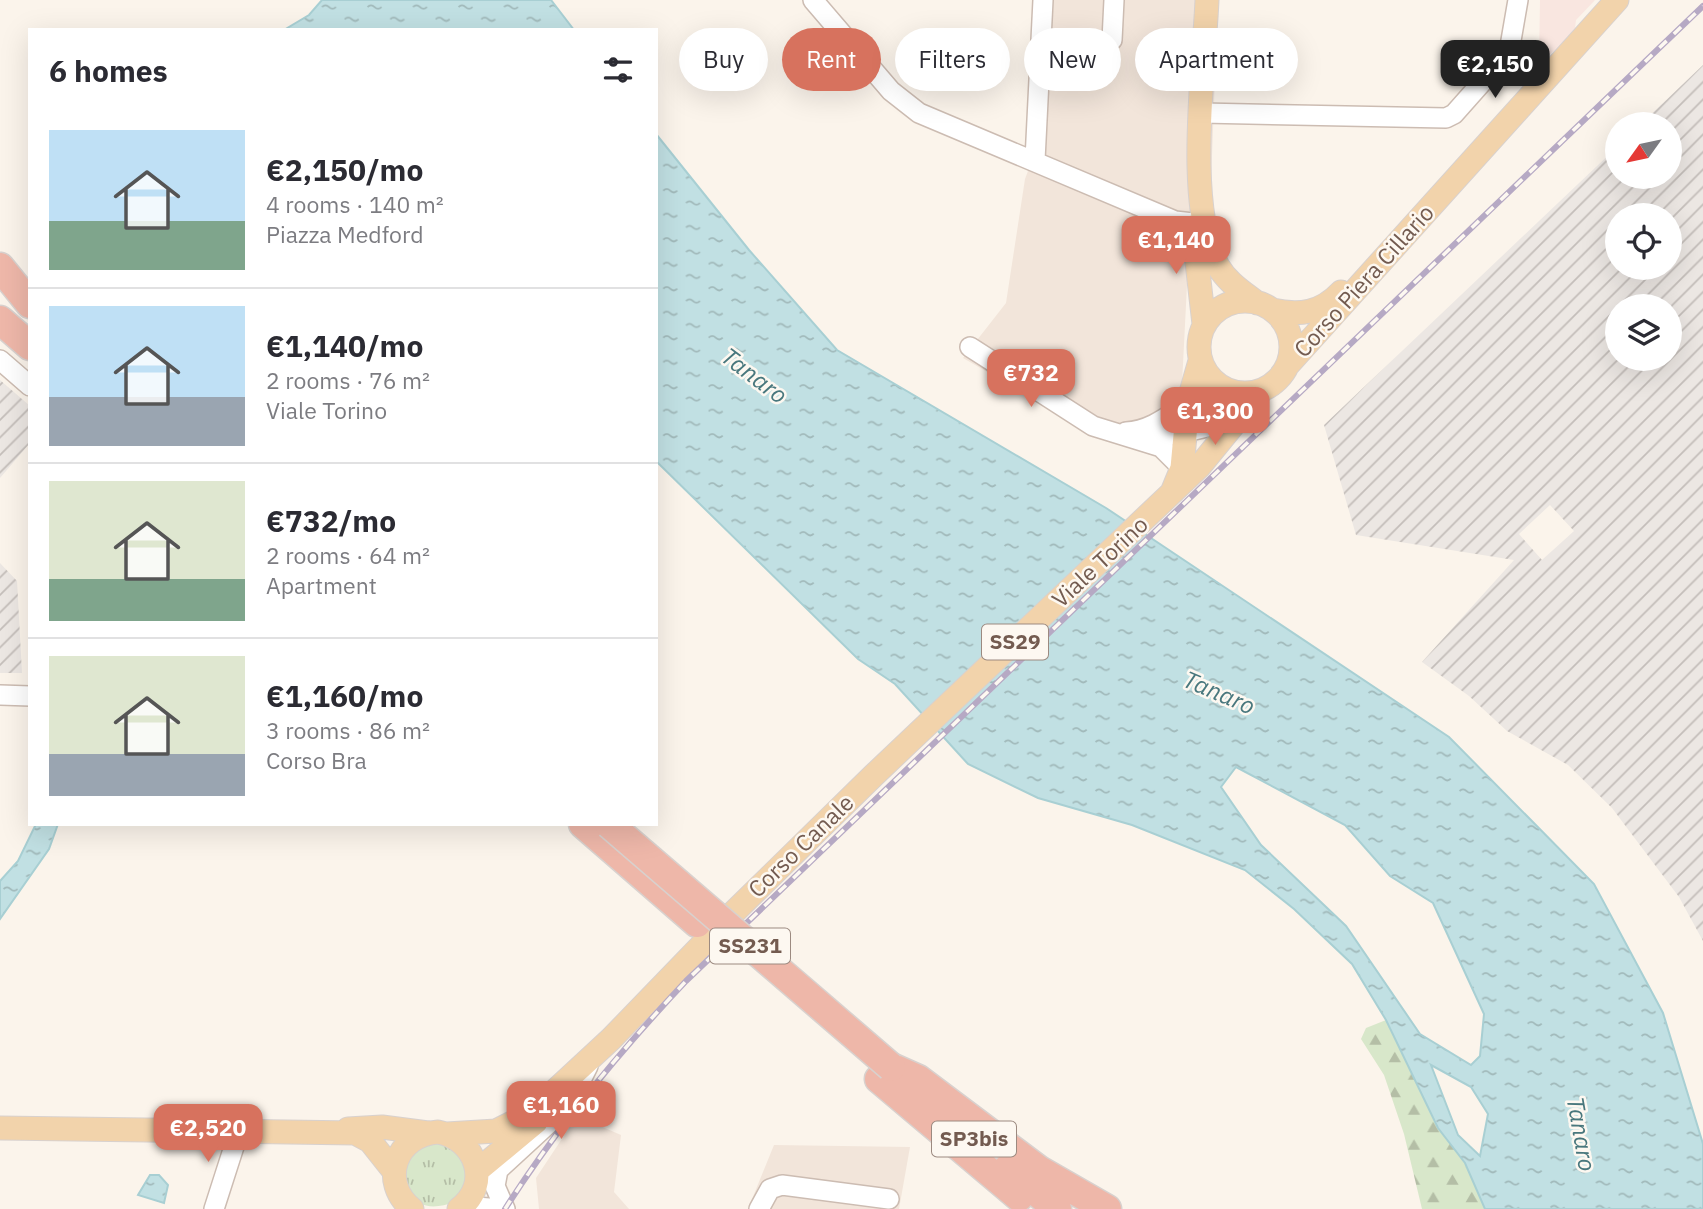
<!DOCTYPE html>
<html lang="en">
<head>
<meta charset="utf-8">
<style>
	:root { --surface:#fff; --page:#f2f2f3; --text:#2b2b33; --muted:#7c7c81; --line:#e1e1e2; --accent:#d7725e }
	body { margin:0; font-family:"IBM Plex Sans",sans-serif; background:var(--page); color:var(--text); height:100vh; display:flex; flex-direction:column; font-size:26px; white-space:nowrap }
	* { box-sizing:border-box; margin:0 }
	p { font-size:23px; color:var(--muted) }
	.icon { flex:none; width:38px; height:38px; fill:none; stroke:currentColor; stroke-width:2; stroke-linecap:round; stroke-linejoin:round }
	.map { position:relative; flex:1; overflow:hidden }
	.sheet { position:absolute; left:28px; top:28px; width:630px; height:798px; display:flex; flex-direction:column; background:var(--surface); border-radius:0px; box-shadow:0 7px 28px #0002 }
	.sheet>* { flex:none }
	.banner { position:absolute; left:679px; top:28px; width:665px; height:63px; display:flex; gap:14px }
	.needle { width:46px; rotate:237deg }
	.fabs { position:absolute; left:1605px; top:112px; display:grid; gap:14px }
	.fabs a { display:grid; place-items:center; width:77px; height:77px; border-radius:50%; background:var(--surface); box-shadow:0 7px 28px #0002; font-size:35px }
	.price { position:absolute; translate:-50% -60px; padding:0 16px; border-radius:14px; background:var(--accent); color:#fff; font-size:23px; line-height:46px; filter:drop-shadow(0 2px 4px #0008) }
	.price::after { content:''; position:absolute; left:50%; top:42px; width:21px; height:16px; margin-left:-10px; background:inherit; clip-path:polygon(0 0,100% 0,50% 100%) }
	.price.current { background:#222; color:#fff }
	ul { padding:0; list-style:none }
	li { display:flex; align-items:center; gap:21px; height:175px; padding:0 21px }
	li+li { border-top:2px solid var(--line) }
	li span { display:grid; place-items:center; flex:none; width:196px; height:140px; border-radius:0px; color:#555 }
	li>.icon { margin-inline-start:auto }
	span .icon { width:84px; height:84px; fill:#fffc; stroke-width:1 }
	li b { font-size:30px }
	h2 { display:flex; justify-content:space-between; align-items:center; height:84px; padding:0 21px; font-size:30px }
	.chip { padding:0 24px; border-radius:32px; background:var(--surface); box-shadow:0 7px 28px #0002; font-size:24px; line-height:63px }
	.chip.current { background:var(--accent); color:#fff }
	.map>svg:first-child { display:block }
	.residential { fill:#f2e5da }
	.commercial { fill:#f9e6e0 }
	.industrial { fill:url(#industrial-furrows); fill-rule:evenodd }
	.grass { fill:url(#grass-tufts) }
	.forest { fill:url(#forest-firs) }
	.water { fill:url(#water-ripples); stroke:#a8cfd3; stroke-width:2; fill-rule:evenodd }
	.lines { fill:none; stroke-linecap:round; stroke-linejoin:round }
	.minor-casing { stroke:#ccbcb2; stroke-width:22 }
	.major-casing { stroke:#d8d1ce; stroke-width:25 }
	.highway-casing { stroke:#d8d1ce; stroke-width:31 }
	.minor { stroke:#fff; stroke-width:19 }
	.major { stroke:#f2d3ab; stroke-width:23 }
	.highway { stroke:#eeb7a9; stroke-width:28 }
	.rail-casing { stroke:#b6a9c4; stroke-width:6 }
	.rail { stroke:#fdf8f1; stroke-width:3.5; stroke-dasharray:10; stroke-linecap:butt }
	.highway-bridge-casing { stroke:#d8d1ce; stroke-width:31; stroke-linecap:butt }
	.highway-bridge { stroke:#eeb7a9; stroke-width:28 }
	.labels { text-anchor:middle; stroke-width:5; stroke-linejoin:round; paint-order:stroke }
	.shield { fill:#fdf8f1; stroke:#9c8a80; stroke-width:2 }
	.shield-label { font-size:21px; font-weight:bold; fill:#735b50 }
	.street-label { font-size:23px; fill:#735b50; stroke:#fdf8f1 }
	.water-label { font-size:24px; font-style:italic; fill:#48777d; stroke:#fdf8f1 }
</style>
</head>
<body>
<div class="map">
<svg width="1703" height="1209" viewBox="0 0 1703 1209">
	<defs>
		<pattern id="industrial-furrows" width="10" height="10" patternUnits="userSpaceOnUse" patternTransform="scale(1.75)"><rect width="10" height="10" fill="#ece7e3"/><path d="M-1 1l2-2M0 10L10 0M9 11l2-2" fill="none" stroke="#c4beba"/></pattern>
		<pattern id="grass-tufts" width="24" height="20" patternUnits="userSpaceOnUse" patternTransform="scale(1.75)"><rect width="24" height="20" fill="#d8e7ca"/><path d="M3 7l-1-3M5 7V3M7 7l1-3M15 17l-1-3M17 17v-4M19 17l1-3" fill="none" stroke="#b4bea6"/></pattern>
		<pattern id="forest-firs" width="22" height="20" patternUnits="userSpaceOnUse" patternTransform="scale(1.75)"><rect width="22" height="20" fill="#d8e7ca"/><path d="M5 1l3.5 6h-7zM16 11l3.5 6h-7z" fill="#b4bea6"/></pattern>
		<pattern id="water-ripples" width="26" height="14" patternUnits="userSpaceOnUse" patternTransform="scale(1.75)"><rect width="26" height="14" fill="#c1e0e3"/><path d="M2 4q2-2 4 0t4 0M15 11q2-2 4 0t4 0" fill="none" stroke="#a1b9ba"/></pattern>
	</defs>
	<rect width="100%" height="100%" fill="#fbf4eb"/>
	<path class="residential" d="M 1040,0 L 1218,0 L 1210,208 L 1191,206 L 1178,463 L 1164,454 L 1095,434 L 963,358 L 1006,303 L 1025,179 L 1031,163 Z
		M 577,1116 L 621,1135 L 614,1192 L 629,1209 L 539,1209 L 536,1178 Z
		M 774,1145 L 910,1147 L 899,1209 L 748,1209 Z"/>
	<path class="commercial" d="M 1540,0 L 1595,0 L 1576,20 L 1575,28 L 1556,50 L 1539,61 Z"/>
	<path class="industrial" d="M 1703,65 L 1703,941 L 1679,897 L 1612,808 L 1568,765 L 1507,731 L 1469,696 L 1422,662 L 1514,560 L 1356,535 L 1324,425 L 1617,147 L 1617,177 L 1670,177 L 1670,124 L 1641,124 ZM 1670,215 L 1670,268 L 1617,268 L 1617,215 ZM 1617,306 L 1670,306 L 1670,359 L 1617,359 ZM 1550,505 L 1574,531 L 1542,560 L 1519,534 Z
		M 0,380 L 30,406 L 30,443 L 0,478 Z
		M 0,563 L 17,581 L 22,673 L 0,673 Z"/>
	<path class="grass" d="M 421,1142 L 454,1145 L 470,1173 L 455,1202 C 435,1209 420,1209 405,1192 L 404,1158 Z"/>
	<path class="forest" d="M 1386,1020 L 1438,1128 L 1465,1163 L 1485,1209 L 1422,1209 L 1404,1134 L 1384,1075 L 1361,1039 L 1366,1028 Z"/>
	<path class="water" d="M 322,0 L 551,0 L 574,30 L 284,30 L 309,15 Z
		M 656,134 L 749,250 L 837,350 L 1106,508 L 1449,737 L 1594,884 L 1663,1013 L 1703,1144 L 1703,1209 L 1485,1209 L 1465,1163 L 1438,1128 L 1386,1020 L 1352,964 L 1294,909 L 1245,870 L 1132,825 L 1038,798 L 968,764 L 895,684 L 858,659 L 656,461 ZM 1236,767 L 1345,825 L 1390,876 L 1433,903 L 1484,1014 L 1480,1056 L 1471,1065 L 1420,1034 L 1346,926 L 1261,845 L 1221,787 ZM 1431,1065 L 1471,1087 L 1488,1114 L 1480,1156 L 1458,1135 Z
		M 36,824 L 58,824 L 49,849 L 0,919 L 0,881 L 18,861 Z
		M 150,1175 L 159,1175 L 168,1185 L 164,1203 L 138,1195 Z"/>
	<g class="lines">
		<g class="minor-casing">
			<path id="minor" d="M 813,0 L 891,91 L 919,113 L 1175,221 L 1193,223
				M 1112,40 L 1114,0
				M 1202,113 L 1446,118 L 1454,114 L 1509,52 L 1518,0
				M 1035,160 L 1043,0
				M 970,347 L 1093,426 L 1161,447 L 1182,468
				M 0,360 L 30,386
				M 1126,432 C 1150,431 1168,416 1188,403
				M 1147,441 L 1237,420
				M 0,695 L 30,696
				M 463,1206 L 502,1209
				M 214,1209 L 239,1131
				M 505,1209 L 495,1186 L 498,1170 L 559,1114 L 573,1096 L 588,1066
				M 759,1209 L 770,1189 L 782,1185 L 889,1199"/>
		</g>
		<g class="major-casing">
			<path id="major" d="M 1207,0 C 1204,69 1185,207 1218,266 C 1227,282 1243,292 1257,303
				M 1193,227 L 1204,324
				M1199 347a46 46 0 1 1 92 0a46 46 0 1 1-92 0Z
				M 1272,310 C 1300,316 1321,313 1341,292
				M 1287,366 L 1617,0
				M 1173,490 L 1182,468 L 1188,403 L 1200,361
				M 0,1128 L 355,1133 L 370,1141 L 393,1170
				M 348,1129 L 382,1127 L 428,1133
				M 447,1134 L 496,1131 L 530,1114 L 611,1039 L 730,916 L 874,775 L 1199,467 L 1261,391
				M 477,1171 L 536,1122
				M 412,1209 C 379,1182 395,1135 438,1132 C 476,1139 492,1184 459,1209"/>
		</g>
		<g class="highway-casing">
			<path id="highway" d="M 0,267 L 30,304
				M 0,320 L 30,346
				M 583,824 L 697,923
				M 891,1067 L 918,1079 L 1039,1170 L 1107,1209
				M 879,1079 L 1019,1197
				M 1008,1168 L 1057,1209"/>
		</g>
		<use href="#minor" class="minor"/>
		<use href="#major" class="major"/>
		<use href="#highway" class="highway"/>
		<g class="rail-casing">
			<path id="rail" d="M 505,1209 C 558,1126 619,1052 686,981 L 1703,6"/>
		</g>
		<use href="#rail" class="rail"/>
		<g class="highway-bridge-casing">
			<path id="highway-bridge" d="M 609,824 L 891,1067"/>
		</g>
		<use href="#highway-bridge" class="highway-bridge"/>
	</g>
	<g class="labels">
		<g class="shield">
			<rect x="982" y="624.5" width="66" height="35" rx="5"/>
			<rect x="710" y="928.5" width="80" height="35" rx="5"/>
			<rect x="932" y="1121.5" width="84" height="35" rx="5"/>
		</g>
		<g class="shield-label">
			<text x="1015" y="649">SS29</text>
			<text x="750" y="953">SS231</text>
			<text x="974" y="1146">SP3bis</text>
		</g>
		<g class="street-label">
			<text transform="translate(1364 281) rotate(-48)" y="8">Corso Piera Cillario</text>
			<text transform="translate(1100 562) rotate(-43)" y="8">Viale Torino</text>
			<text transform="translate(801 846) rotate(-44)" y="8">Corso Canale</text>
		</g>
		<g class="water-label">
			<text transform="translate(754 376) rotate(37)" y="8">Tanaro</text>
			<text transform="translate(1219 693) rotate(23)" y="8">Tanaro</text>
			<text transform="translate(1581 1134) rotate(80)" y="8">Tanaro</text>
		</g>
	</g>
</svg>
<div class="fabs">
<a><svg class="needle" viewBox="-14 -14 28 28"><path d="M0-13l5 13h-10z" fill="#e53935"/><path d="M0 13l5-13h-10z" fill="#7c7c81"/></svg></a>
<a><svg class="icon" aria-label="locate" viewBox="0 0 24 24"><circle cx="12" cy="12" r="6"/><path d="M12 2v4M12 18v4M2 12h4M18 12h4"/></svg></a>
<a><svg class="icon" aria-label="layers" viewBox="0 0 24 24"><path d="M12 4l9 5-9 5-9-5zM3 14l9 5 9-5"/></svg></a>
</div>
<b class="price current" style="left:1495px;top:100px">€2,150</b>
<b class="price" style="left:1176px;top:276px">€1,140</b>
<b class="price" style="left:1031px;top:409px">€732</b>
<b class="price" style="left:1215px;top:447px">€1,300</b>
<b class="price" style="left:561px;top:1141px">€1,160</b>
<b class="price" style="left:208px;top:1164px">€2,520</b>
<div class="banner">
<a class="chip">Buy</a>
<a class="chip current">Rent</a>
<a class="chip">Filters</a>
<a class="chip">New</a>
<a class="chip">Apartment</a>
</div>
<section class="sheet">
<h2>6 homes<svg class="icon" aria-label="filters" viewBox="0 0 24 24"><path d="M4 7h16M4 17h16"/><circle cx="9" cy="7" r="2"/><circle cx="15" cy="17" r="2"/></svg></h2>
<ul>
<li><span style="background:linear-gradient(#bfe0f5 65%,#7fa58c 0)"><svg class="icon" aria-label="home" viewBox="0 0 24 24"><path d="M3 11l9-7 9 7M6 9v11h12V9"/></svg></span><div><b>€2,150/mo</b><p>4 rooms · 140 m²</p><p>Piazza Medford</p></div></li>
<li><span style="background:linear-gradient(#bfe0f5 65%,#9aa5b1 0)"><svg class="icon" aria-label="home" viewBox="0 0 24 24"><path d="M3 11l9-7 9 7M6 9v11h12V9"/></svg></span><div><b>€1,140/mo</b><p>2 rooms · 76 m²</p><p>Viale Torino</p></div></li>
<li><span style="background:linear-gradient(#dfe7d0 70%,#7fa58c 0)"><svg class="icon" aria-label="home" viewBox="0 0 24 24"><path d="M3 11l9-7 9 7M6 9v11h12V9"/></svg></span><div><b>€732/mo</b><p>2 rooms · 64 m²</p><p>Apartment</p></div></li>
<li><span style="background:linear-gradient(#dfe7d0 70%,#9aa5b1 0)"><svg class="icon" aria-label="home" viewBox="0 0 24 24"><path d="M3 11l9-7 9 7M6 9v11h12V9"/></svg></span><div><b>€1,160/mo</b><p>3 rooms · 86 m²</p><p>Corso Bra</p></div></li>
</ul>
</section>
</div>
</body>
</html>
